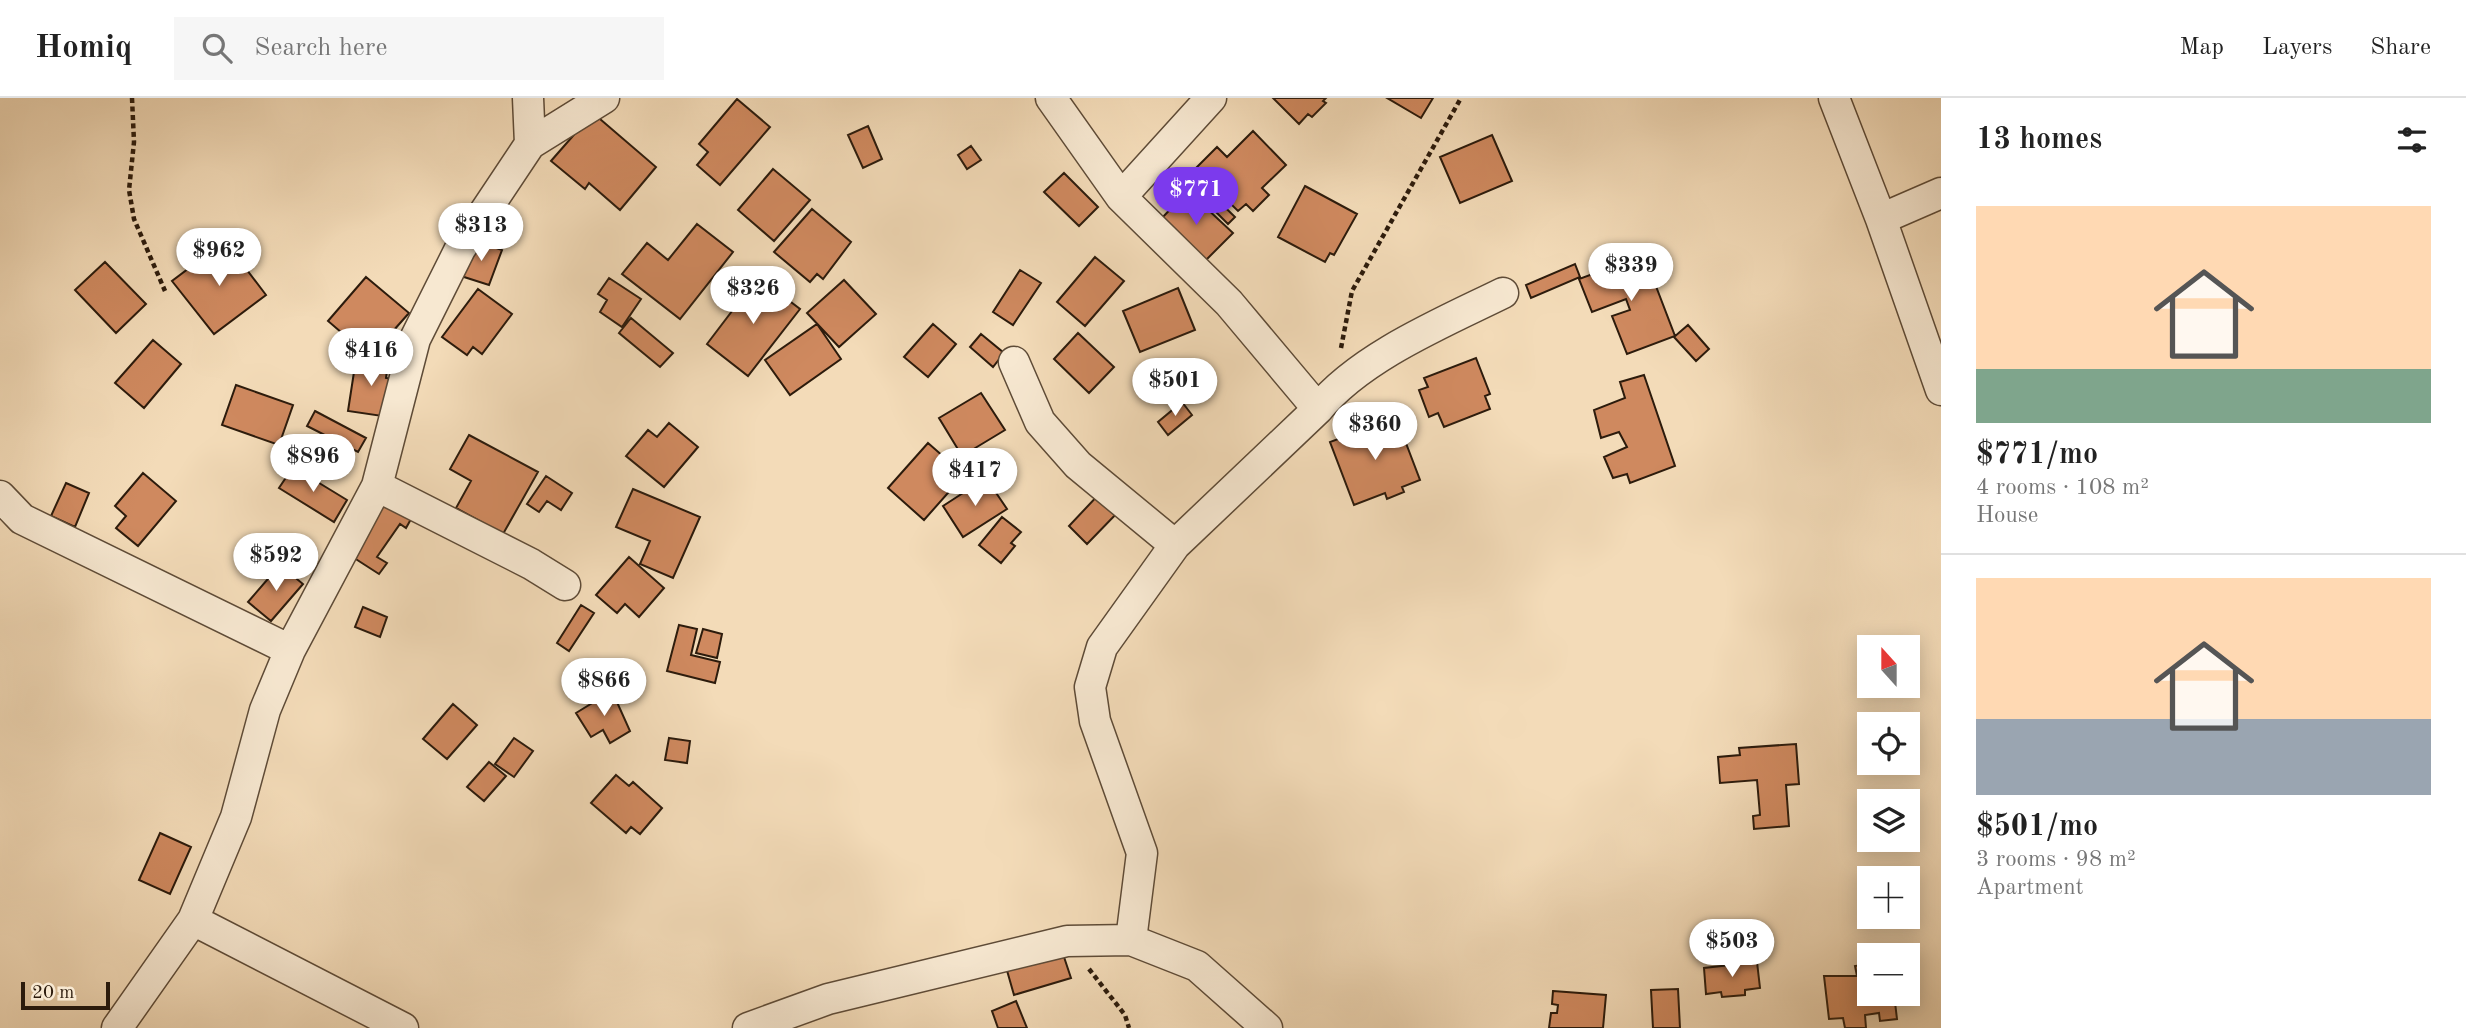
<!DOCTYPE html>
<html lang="en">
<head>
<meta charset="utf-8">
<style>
	:root { --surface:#fff; --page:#f6f6f6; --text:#222; --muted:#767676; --line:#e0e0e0; --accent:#7c3aed }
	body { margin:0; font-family:"Old Standard TT",serif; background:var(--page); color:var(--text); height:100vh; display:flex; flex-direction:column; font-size:26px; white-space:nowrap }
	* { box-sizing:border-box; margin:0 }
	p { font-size:23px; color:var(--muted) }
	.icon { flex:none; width:38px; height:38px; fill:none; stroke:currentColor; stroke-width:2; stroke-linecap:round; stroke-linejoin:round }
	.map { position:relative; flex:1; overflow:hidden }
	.side { display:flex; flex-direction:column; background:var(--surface); width:525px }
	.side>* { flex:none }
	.needle { width:46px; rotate:339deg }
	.tools { position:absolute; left:1857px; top:537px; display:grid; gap:14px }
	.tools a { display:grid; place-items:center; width:63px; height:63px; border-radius:0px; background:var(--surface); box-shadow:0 4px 18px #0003; font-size:35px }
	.scale { position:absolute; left:21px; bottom:18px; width:89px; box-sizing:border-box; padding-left:7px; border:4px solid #2c1b0c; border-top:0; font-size:19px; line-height:24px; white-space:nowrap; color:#2c1b0c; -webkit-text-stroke:5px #f7e8d1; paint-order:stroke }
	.price { position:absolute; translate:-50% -60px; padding:0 16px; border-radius:24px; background:#fff; color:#222; font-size:23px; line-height:46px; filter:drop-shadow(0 2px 4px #0008) }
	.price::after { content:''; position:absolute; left:50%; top:42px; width:21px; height:16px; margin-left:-10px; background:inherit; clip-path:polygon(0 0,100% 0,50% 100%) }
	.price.active { background:var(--accent); color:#fff }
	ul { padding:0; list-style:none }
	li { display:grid; align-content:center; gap:14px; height:371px; padding:0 35px }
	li+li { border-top:2px solid var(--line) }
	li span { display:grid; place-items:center; height:217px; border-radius:0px; color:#555 }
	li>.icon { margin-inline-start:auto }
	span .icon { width:126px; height:126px; fill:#fffc; stroke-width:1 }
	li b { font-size:30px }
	h2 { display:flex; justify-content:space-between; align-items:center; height:84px; padding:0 35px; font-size:30px }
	header { display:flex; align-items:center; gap:42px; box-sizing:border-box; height:98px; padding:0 35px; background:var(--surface); border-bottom:2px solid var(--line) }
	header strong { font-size:33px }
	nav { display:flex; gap:38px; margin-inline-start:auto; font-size:24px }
	.search { width:490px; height:63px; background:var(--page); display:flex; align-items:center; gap:18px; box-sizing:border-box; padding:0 24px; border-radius:0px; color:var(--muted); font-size:26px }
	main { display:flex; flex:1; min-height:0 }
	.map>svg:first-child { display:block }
	.building { fill:#cf895f; stroke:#2c1b0c; stroke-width:2 }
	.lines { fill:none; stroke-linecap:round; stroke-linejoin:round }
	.street-casing { stroke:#5e4b37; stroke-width:33 }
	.path { stroke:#2c1b0c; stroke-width:4.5; stroke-dasharray:5 3.5; stroke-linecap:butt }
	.street { stroke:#f7e8d1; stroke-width:30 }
</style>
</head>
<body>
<header>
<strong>Homiq</strong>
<div class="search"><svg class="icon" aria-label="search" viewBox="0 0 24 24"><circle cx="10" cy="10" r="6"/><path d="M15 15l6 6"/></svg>Search here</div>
<nav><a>Map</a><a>Layers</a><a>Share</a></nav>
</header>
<main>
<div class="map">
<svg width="1941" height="930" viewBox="0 0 1941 930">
	<rect width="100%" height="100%" fill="#f3dbb8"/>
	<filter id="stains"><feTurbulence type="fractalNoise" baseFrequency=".00286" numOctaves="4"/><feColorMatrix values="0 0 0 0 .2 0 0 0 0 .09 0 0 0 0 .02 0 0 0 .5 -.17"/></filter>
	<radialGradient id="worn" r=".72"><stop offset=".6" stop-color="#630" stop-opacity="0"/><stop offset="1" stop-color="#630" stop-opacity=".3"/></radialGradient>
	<path class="building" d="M 1273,0 L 1326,0 L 1323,3 L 1326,5 L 1312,19 L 1308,16 L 1299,26 Z
		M 1387,0 L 1433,0 L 1421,20 Z
		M 737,1 L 770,29 L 720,87 L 697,67 L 708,54 L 699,46 Z
		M 593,15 L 656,69 L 620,112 L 589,85 L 585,91 L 551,63 Z
		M 868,28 L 882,61 L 863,70 L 848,37 Z
		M 1253,33 L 1286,67 L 1262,90 L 1269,97 L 1253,113 L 1246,106 L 1238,113 L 1195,71 L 1217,49 L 1227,59 Z
		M 1492,37 L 1512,83 L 1460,105 L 1440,59 Z
		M 971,48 L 981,62 L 967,71 L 958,57 Z
		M 773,71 L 810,102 L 774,143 L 738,112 Z
		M 1064,75 L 1098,109 L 1079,128 L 1044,94 Z
		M 1202,87 L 1235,119 L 1228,126 L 1196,94 Z
		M 1305,88 L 1357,116 L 1334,157 L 1330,155 L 1325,164 L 1278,139 Z
		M 1188,93 L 1233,135 L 1203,165 L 1159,123 Z
		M 812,111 L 851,144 L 823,181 L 817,176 L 810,184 L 774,154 Z
		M 697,126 L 733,154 L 680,221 L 622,176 L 647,145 L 668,162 Z
		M 474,142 L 502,152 L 489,187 L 461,178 Z
		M 225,143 L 266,197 L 214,236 L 172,183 Z
		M 1644,157 L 1675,238 L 1627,256 L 1612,218 L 1630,212 L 1626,201 L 1592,214 L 1579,181 Z
		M 1095,159 L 1124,183 L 1085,228 L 1057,204 Z
		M 105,164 L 146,206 L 116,235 L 75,192 Z
		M 1575,166 L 1580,179 L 1531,200 L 1526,187 Z
		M 1020,172 L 1041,185 L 1013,227 L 993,214 Z
		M 366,179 L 409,215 L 370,259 L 328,223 Z
		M 758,179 L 800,211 L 748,278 L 707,246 Z
		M 609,180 L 641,201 L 622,229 L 600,214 L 607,202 L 598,196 Z
		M 844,182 L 876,216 L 839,249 L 807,215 Z
		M 1178,190 L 1195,232 L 1140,254 L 1123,213 Z
		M 478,191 L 512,216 L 482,256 L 473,249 L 467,257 L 442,239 Z
		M 631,220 L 673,255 L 660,269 L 619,235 Z
		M 817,226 L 841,261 L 790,297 L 765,262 Z
		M 933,226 L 956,246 L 928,279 L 904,259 Z
		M 1688,227 L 1709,251 L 1696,263 L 1674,239 Z
		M 1078,235 L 1114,269 L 1089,295 L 1054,261 Z
		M 981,236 L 1004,255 L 993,269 L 970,249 Z
		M 153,242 L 181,266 L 144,310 L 115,285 Z
		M 1476,260 L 1490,296 L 1485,298 L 1490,311 L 1444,329 L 1438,315 L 1429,319 L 1419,292 L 1428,289 L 1424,280 Z
		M 356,261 L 388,266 L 386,280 L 399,282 L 382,318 L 348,313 Z
		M 1644,277 L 1675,368 L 1630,385 L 1627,376 L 1613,380 L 1604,359 L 1627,349 L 1619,334 L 1601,340 L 1594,312 L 1625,300 L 1620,284 Z
		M 236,287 L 293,307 L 279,347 L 222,327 Z
		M 981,295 L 1005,332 L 962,358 L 939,320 Z
		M 1182,304 L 1192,317 L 1168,337 L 1158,324 Z
		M 315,313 L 366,340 L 358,354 L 307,328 Z
		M 1396,319 L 1420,382 L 1402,389 L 1404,394 L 1387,401 L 1385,395 L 1354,407 L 1330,344 Z
		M 669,325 L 698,349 L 664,389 L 626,358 L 648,332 L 657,339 Z
		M 469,337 L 538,374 L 503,436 L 456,410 L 471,383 L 450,371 Z
		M 928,345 L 952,366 L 944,376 L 955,387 L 924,422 L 888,390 Z
		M 293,369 L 347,402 L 334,424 L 279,390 Z
		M 143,375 L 176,403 L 138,448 L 116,430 L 126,418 L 115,408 Z
		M 546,378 L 572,395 L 561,412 L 547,403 L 539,414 L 527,406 Z
		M 986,380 L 1007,411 L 963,439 L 943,408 Z
		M 66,385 L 89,395 L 75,429 L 51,418 Z
		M 633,391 L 700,419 L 673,480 L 640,466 L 650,443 L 616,429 Z
		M 1102,393 L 1121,411 L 1087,446 L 1069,428 Z
		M 384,402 L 411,421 L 406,430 L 400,426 L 377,459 L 387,465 L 379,476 L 348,456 Z
		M 1002,419 L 1021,434 L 1011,445 L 1015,448 L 1001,465 L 979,447 Z
		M 629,459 L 664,490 L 639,519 L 625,506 L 617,515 L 596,497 Z
		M 280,467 L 303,486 L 271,523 L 248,504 Z
		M 581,507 L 594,515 L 569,553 L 557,545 Z
		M 363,509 L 387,519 L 380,539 L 355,529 Z
		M 679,527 L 697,531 L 691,557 L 720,564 L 715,585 L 667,573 Z
		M 703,531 L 722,536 L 717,560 L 696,555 Z
		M 612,593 L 630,633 L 610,645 L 603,632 L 591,639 L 576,615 Z
		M 453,606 L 477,627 L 447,661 L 423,641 Z
		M 514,640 L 533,653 L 514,679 L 495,666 Z
		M 669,640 L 690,643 L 687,665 L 665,662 Z
		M 1796,646 L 1799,686 L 1786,687 L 1789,728 L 1754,731 L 1753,718 L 1760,717 L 1757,682 L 1720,685 L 1718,659 L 1740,657 L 1739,650 Z
		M 489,664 L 506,678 L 484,703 L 467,689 Z
		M 616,677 L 629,688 L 633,684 L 662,710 L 640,736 L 631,729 L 626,735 L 591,705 Z
		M 160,735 L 191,749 L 170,796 L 139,782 Z
		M 1062,853 L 1071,880 L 1014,897 L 1006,869 Z
		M 1757,864 L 1760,890 L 1745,892 L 1745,897 L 1722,899 L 1721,894 L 1706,896 L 1704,870 Z
		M 1869,866 L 1869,896 L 1894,896 L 1897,921 L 1880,923 L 1879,915 L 1865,917 L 1866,930 L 1845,930 L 1843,920 L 1829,921 L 1824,878 L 1857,878 L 1855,868 Z
		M 1678,891 L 1680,930 L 1653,930 L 1651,892 Z
		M 1553,893 L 1606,897 L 1603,930 L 1549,930 L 1551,915 L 1557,915 L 1558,907 L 1552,906 Z
		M 1016,903 L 1027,930 L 998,930 L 992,913 Z"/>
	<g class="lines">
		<g class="street-casing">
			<path id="street" d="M 528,0 L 530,46
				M 1051,0 L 1121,99 L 1229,205 L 1318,311
				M 1834,0 L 1881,121 L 1941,292
				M 1121,99 L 1211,0
				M 1881,121 L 1941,95
				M 1014,264 L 1040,324 L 1078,367 L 1175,447
				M 377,388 L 531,466 L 565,487
				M 0,398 L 22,421 L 290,552
				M 193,822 L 403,930
				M 1131,842 L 1142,755 L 1095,623 L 1090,589 L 1102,549 L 1175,447 L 1318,311 C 1360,259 1444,224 1503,195
				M 117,930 L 193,822 L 236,719 L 265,612 L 290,552 L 377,388 L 415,241 L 460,151 L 530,46 L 604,0
				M 748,930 L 828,901 L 1067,843 L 1131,842 L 1197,868 L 1267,930"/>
		</g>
		<path class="path" d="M 132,0 L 134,44 L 129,92 L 134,121 L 165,193
			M 1341,250 L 1352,193 L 1461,0
			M 1089,871 L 1125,917 L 1129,930"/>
		<use href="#street" class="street"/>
	</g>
	<rect width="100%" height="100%" filter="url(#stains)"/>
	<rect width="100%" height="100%" fill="url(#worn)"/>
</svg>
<div class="tools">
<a><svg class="needle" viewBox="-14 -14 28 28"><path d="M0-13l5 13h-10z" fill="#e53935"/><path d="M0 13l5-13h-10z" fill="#767676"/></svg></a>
<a><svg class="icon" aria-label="locate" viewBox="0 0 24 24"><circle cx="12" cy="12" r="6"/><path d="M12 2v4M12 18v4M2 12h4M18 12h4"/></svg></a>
<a><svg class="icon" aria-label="layers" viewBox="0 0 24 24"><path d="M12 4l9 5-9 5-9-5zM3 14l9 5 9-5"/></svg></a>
<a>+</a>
<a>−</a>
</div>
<div class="scale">20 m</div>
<b class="price active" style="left:1196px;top:129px">$771</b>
<b class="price" style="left:481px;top:165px">$313</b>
<b class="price" style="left:219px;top:190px">$962</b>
<b class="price" style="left:1631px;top:205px">$339</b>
<b class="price" style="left:753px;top:228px">$326</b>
<b class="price" style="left:371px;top:290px">$416</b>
<b class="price" style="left:1175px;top:320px">$501</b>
<b class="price" style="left:1375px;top:364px">$360</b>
<b class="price" style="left:313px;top:396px">$896</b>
<b class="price" style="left:975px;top:410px">$417</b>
<b class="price" style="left:276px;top:495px">$592</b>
<b class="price" style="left:604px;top:620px">$866</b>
<b class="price" style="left:1732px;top:881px">$503</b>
</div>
<section class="side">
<h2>13 homes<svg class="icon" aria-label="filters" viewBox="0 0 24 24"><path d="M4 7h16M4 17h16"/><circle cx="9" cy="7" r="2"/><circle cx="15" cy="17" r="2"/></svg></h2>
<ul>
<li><span style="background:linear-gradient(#ffd9b3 75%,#7fa58c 0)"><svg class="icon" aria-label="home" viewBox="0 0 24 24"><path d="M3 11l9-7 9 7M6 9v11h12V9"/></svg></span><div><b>$771/mo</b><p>4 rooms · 108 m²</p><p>House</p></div></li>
<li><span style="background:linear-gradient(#ffd9b3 65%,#9aa5b1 0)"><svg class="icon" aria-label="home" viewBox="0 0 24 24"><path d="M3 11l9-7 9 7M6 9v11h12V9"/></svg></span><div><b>$501/mo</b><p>3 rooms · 98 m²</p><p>Apartment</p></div></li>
</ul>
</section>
</main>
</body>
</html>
